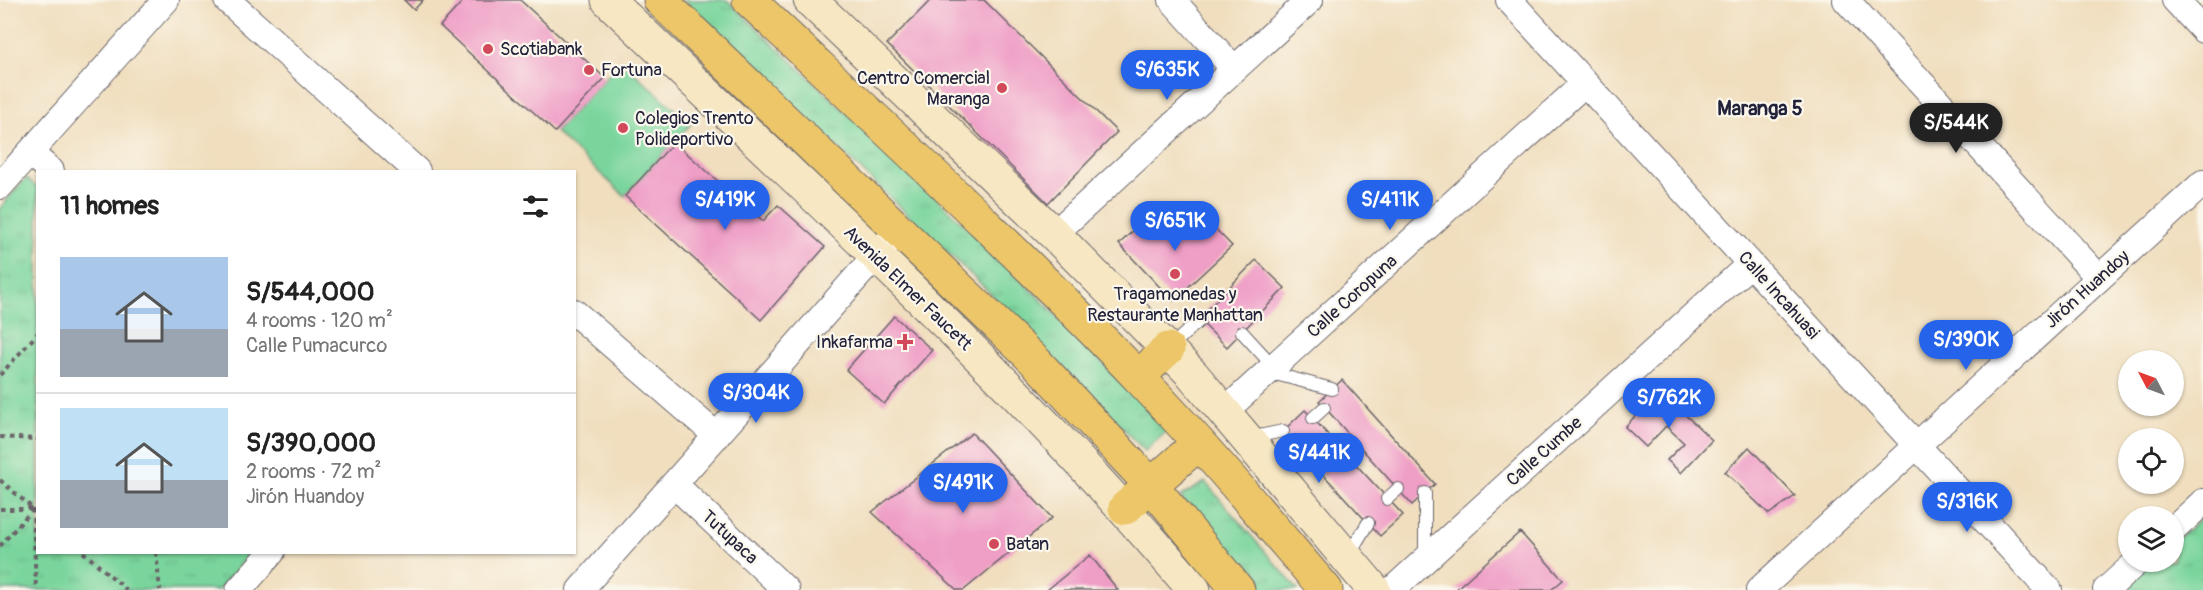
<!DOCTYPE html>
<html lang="en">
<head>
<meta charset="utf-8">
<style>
	:root { --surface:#fff; --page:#f6f6f6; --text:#222; --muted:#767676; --line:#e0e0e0; --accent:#2563eb }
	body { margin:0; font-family:Pangolin,sans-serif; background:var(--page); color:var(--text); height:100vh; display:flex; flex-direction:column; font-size:22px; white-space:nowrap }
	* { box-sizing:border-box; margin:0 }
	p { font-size:20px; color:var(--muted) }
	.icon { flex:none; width:33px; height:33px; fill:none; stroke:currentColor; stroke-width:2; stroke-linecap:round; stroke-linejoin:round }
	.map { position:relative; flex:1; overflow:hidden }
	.side { position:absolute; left:36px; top:170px; width:540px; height:384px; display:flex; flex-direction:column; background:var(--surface); border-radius:0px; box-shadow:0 2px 4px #0004 }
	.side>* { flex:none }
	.needle { width:39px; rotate:311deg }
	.buttons { position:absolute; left:2118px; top:350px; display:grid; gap:12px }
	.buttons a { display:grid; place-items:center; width:66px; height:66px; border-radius:50%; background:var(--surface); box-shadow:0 2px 4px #0004; font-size:30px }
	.price { position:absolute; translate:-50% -51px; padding:0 14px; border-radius:21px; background:var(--accent); color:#fff; font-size:20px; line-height:39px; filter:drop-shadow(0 2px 3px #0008) }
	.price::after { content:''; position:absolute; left:50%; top:36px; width:18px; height:14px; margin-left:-9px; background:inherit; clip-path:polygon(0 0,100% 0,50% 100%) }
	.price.selected { background:#222; color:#fff }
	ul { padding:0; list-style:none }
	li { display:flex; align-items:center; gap:18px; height:150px; padding:0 24px }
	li+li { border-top:2px solid var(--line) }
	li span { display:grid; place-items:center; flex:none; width:168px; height:120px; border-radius:0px; color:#555 }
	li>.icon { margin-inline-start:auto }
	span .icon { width:72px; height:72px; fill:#fffc; stroke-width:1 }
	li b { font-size:26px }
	h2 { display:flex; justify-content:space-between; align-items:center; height:72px; padding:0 24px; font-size:26px }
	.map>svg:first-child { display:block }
	.grass { fill:url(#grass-tufts); stroke:#4e7c6c; stroke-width:1.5 }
	.pitch { fill:#7ad59c; stroke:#4e7c6c; stroke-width:1.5 }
	.building { fill:#ef9ec6 }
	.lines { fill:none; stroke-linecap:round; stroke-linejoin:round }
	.lane-casing { stroke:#6a6469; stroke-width:14 }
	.street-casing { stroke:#6a6469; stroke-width:28 }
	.secondary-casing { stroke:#6a6469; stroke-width:35 }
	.primary-casing { stroke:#6a6469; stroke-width:35 }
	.path { stroke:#6a6469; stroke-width:4; stroke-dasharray:4.5 4.5; stroke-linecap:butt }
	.lane { stroke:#fff; stroke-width:12 }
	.street { stroke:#fff; stroke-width:26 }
	.secondary { stroke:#f7e8c3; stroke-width:33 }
	.primary { stroke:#ecc669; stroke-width:33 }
	.poi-dot { fill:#d1495b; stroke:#fbf7ec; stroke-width:2 }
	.labels { text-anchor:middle; stroke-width:4.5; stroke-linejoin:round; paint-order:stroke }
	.poi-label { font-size:18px; fill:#22223b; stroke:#fbf7ec; text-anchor:start }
	.street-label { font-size:18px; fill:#22223b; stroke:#fbf7ec }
	.neighbourhood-label { font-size:20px; font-weight:bold; fill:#22223b; stroke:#fbf7ec }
</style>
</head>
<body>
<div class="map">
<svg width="2203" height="590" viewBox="0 0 2203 590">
	<defs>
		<pattern id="grass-tufts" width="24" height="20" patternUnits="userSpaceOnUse" patternTransform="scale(1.5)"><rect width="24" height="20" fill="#7ad59c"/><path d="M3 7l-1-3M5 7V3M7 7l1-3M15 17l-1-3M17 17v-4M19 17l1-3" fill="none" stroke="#69b787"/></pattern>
	</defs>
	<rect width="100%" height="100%" fill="#fbf7ec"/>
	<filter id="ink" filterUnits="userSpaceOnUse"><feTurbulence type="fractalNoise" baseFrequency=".0167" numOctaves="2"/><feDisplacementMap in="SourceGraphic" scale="12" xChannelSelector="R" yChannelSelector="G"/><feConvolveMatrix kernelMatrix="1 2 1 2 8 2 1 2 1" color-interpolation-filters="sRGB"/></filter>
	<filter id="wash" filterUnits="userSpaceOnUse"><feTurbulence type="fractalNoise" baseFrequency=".008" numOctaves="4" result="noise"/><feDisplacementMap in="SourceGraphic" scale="24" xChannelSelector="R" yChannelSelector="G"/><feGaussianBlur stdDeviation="1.35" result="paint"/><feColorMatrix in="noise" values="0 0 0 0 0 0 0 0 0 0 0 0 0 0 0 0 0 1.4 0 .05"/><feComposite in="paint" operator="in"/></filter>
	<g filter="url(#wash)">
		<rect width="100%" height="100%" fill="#f0debe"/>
		<path class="grass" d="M 683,0 L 727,0 L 1009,267 L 1168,430 L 1145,451 L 987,290 Z
			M 26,178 L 38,188 L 38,552 L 252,552 L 218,590 L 0,590 L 0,208 Z
			M 1205,482 L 1298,590 L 1261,590 L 1180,497 Z
			M 2203,516 L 2203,590 L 2120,590 L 2152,561 L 2174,561 L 2174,542 Z"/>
		<path class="pitch" d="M 621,61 L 691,124 L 625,196 L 555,132 Z"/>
		<g id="blocks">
			<path class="building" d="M 404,0 L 423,0 L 414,10 Z
				M 464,0 L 520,0 L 605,78 L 555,132 L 440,26 Z
				M 931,0 L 984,0 L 1117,132 L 1048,203 L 887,44 Z
				M 674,142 L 763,221 L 778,205 L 825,247 L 761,320 L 625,196 Z
				M 1153,212 L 1176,237 L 1201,214 L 1232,246 L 1173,301 L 1119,244 Z
				M 1256,260 L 1285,288 L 1227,347 L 1198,319 Z
				M 894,316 L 932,350 L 884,404 L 846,370 Z
				M 1342,380 L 1435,484 L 1412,505 L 1319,401 Z
				M 1659,390 L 1712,440 L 1681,473 L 1667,460 L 1684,443 L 1666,426 L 1646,447 L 1625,427 Z
				M 1305,410 L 1403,515 L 1380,536 L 1283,431 Z
				M 972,433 L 1052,518 L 964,590 L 957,590 L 872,512 Z
				M 1749,447 L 1795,496 L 1769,514 L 1725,472 Z
				M 1520,532 L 1563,580 L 1551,590 L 1455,590 Z
				M 1090,555 L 1118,590 L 1047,590 Z"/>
		</g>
	</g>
	<g filter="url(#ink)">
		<use href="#blocks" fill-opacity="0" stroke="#6a6469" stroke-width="1.5"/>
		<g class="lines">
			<g class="lane-casing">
				<path id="lane" d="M 1242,332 L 1274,367
					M 1170,347 L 1200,320
					M 1268,372 L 1332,389
					M 1313,418 L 1324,408
					M 1249,438 L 1283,431
					M 1425,493 L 1425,558
					M 1387,499 L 1398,489
					M 1348,556 L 1368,523"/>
			</g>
			<g class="street-casing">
				<path id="street" d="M 227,0 L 417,171
					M 1172,0 L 1234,69
					M 1509,0 L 2049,590
					M 1846,0 L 2099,278
					M 2175,0 L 2203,30
					M 30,153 L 51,171
					M 0,186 L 166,0
					M 1054,234 L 1310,0
					M 574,312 L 717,436
					M 1225,411 L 1585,83
					M 674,484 L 786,590
					M 2174,529 L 2203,502
					M 239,590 L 272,552
					M 580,590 L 888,242
					M 1392,590 L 1750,264
					M 1759,590 L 2203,183
					M 2106,590 L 2138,561"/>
			</g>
			<g class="secondary-casing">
				<path id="secondary" d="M 608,0 C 808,191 1015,378 1194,590
					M 810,0 L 1054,234 L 1192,374 L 1374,590"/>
			</g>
			<g class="primary-casing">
				<path id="primary" d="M 660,0 L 1037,363 L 1151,485 L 1238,590
					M 749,0 C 881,125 1015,248 1140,379 C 1205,447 1265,519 1326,590
					M 1138,377 L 1168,349
					M 1125,508 L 1199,443"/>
			</g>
			<path class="path" d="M 0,375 L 38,333
				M 0,437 L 38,439
				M 0,480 L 38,513
				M 0,509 L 32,509
				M 33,509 L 36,590
				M 0,546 L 32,510
				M 83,552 L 127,590
				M 156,552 L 160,590"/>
			<use href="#lane" class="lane"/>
			<use href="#street" class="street"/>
			<use href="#secondary" class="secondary"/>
			<use href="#primary" class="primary"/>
		</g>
	</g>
	<g class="poi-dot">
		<circle cx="488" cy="49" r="6"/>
		<circle cx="589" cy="70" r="6"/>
		<circle cx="1002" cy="88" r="6"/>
		<circle cx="623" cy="128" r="6"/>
		<circle cx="1175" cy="274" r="6"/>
		<path d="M902 333h6v6h6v6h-6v6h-6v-6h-6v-6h6z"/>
		<circle cx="994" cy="544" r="6"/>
	</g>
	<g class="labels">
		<g class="poi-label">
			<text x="500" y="55">Scotiabank</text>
			<text x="601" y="76">Fortuna</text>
			<text x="990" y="84" text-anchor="end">Centro Comercial<tspan x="990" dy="21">Maranga</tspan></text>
			<text x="635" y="124">Colegios Trento<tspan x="635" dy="21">Polideportivo</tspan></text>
			<text x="1175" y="300" text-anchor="middle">Tragamonedas y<tspan x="1175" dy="21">Restaurante Manhattan</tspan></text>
			<text x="893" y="348" text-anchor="end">Inkafarma</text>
			<text x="1006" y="550">Batan</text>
		</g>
		<g class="street-label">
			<text transform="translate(908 288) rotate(44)" y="6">Avenida Elmer Faucett</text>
			<text transform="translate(2087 289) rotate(-42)" y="6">Jirón Huandoy</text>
			<text transform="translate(1779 295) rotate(48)" y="6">Calle Incahuasi</text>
			<text transform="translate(1352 296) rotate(-42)" y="6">Calle Coropuna</text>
			<text transform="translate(1544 451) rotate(-42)" y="6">Calle Cumbe</text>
			<text transform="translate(730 537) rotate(43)" y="6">Tutupaca</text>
		</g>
		<g class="neighbourhood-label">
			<text x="1760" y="115">Maranga 5</text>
		</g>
	</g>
</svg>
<div class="buttons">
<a><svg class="needle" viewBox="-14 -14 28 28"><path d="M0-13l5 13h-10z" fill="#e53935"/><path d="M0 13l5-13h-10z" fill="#767676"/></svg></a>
<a><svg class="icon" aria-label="locate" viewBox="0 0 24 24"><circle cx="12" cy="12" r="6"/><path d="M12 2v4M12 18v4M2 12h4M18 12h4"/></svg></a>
<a><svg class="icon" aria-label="layers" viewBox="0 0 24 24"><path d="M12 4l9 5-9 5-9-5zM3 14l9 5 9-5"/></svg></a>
</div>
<b class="price" style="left:1167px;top:101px">S/635K</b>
<b class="price selected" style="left:1956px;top:154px">S/544K</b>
<b class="price" style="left:725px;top:231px">S/419K</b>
<b class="price" style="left:1390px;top:231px">S/411K</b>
<b class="price" style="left:1175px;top:252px">S/651K</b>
<b class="price" style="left:1966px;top:371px">S/390K</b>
<b class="price" style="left:756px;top:424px">S/304K</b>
<b class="price" style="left:1669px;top:429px">S/762K</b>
<b class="price" style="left:1319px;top:484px">S/441K</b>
<b class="price" style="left:963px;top:514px">S/491K</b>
<b class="price" style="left:1967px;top:533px">S/316K</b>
<section class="side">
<h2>11 homes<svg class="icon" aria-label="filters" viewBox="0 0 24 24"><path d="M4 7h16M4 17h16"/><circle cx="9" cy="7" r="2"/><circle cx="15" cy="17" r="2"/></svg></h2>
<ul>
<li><span style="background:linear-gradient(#a9c7e8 60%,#9aa5b1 0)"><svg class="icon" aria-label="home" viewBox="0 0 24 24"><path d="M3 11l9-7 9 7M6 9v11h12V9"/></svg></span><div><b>S/544,000</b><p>4 rooms · 120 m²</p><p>Calle Pumacurco</p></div></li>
<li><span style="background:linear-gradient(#bfe0f5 60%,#9aa5b1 0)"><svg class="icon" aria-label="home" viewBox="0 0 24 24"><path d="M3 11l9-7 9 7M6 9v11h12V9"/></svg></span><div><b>S/390,000</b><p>2 rooms · 72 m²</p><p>Jirón Huandoy</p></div></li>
</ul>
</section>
</div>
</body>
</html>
